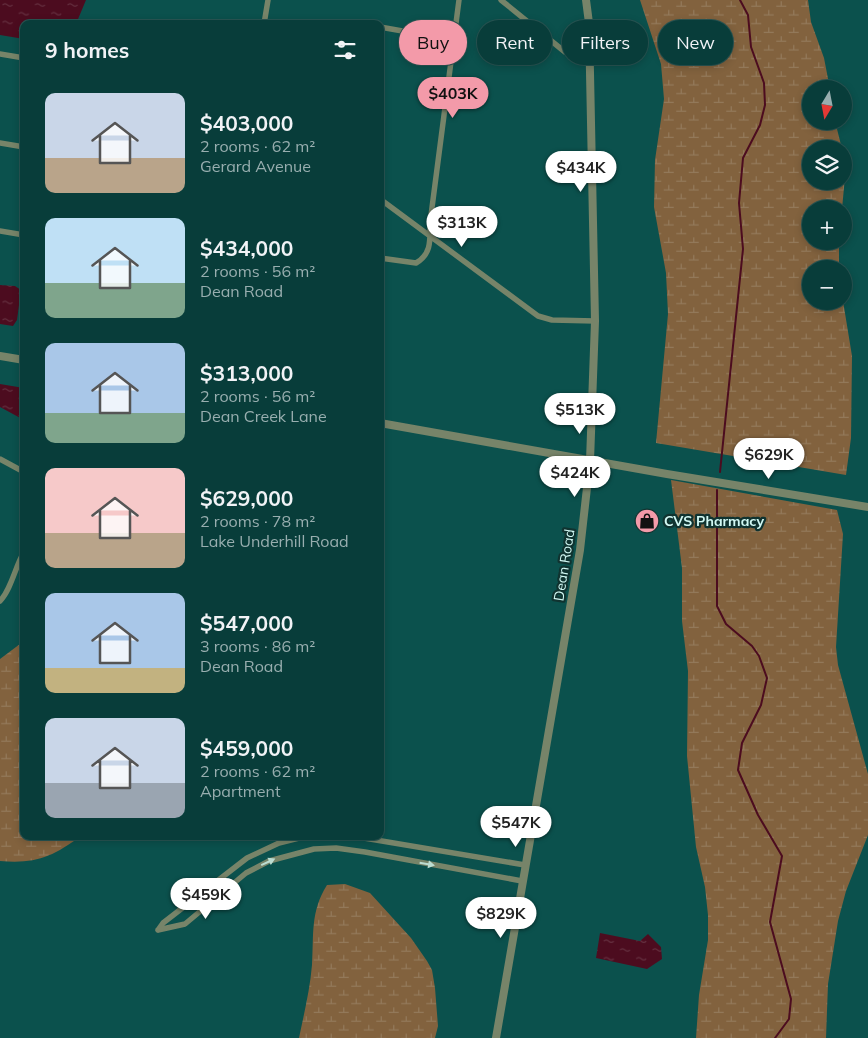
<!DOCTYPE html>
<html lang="en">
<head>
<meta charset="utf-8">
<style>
	:root { --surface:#083d3a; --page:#164845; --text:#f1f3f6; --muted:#98aeaf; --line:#295654; --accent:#f39aa9 }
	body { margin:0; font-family:Mulish,sans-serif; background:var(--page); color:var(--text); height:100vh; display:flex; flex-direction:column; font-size:19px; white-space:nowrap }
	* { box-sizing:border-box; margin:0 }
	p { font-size:16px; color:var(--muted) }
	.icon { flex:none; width:28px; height:28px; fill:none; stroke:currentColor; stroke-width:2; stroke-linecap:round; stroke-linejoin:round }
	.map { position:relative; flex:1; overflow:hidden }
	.drawer { position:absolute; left:20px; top:20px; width:364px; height:820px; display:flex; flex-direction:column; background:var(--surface); border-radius:10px; box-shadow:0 2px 8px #0003,0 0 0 1px var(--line) }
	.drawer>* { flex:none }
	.guide { position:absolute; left:399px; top:20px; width:394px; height:45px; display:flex; gap:10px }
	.needle { width:32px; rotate:190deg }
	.fabs { position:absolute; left:802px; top:80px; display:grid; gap:10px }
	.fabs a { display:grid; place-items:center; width:50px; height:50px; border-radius:50%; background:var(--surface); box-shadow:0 2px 8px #0003,0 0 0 1px var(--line); font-size:25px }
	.price { position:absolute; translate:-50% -42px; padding:0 11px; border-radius:18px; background:#fff; color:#222; font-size:16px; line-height:32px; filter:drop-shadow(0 1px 2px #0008) }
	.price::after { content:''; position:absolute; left:50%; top:30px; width:15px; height:11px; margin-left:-8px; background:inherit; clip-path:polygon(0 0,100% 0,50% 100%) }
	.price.current { background:var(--accent); color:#111 }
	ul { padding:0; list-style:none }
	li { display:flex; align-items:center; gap:15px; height:125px; padding:0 25px }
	li span { display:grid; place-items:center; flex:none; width:140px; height:100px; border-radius:10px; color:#555 }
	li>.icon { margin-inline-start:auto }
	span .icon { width:60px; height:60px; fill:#fffc; stroke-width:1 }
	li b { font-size:21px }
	h2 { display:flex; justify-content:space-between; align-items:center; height:60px; padding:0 25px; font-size:21px }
	.chip { padding:0 18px; border-radius:22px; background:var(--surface); box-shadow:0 2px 8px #0003,0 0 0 1px var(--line); font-size:18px; line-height:45px }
	.chip.current { background:var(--accent); color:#111 }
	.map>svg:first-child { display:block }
	.wetland { fill:url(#wetland-marsh) }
	.water { fill:url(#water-ripples) }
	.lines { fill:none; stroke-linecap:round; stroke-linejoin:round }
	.stream { stroke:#4c0c1f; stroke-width:2 }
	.minor { stroke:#778469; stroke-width:5.5 }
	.tertiary { stroke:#778469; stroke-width:8 }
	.oneway { fill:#bbdcd1 }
	.labels { text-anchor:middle; stroke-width:4.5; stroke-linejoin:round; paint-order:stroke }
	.poi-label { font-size:14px; font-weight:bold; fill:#d2f9f4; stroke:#103330; text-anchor:start }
	.street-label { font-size:14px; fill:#d2f9f4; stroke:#103330 }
</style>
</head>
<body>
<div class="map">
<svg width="868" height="1038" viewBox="0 0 868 1038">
	<defs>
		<pattern id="wetland-marsh" width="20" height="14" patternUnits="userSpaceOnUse" patternTransform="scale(1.25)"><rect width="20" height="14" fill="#82623e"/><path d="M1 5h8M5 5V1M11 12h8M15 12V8" fill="none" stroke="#93795a"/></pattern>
		<pattern id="water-ripples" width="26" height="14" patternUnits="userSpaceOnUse" patternTransform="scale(1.25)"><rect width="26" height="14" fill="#4c0c1f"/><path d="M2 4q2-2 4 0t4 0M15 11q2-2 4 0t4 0" fill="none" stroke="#653040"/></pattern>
	</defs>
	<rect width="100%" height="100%" fill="#0b514d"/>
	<path class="wetland" d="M 640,0 L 808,0 L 811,22 L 824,58 L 830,89 L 811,89 L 811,121 L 835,121 L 842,149 L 811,149 L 811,181 L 844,181 L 844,155 L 846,166 L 842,209 L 811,209 L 811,241 L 839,241 L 839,269 L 811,269 L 811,301 L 843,301 L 852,356 L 851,438 L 846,475 L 656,443 L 668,314 L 666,273 L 654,207 L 655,160 L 664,99 L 661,64 Z
		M 671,480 L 837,510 L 843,534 L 836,647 L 838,665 L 868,774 L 868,835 L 846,891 L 838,921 L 828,984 L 826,1038 L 696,1038 L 699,995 L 708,940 L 708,915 L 705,887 L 696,847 L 687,756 L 688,671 L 682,621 L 682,568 Z
		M 24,641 L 24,836 L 81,836 C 52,857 36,864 0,861 L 0,659 Z
		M 345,884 L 370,893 L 411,938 L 427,961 L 432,970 L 435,988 L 438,1026 L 435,1038 L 299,1038 C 304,1014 310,989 312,965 C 314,935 310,912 327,885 Z"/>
	<path class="water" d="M 0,0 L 86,0 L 76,24 L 24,24 L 24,39 L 0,35 Z
		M 0,285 L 15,286 L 21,290 L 17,320 L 13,326 L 0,324 Z
		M 0,384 L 24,388 L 24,420 L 0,407 Z
		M 600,933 L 640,941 L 648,934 L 661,947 L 662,959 L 647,969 L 596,958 Z"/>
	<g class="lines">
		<path class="stream" d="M 720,472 L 743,249 L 739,203 L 743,158 L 760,125 L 765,105 L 764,83 L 751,47 L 748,15 L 740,0
			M 717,490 L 717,606 L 726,624 L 752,646 L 759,656 L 767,678 L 761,705 L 742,743 L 738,770 L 758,815 L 782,856 L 770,922 L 791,999 L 789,1019 L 775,1038"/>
		<path class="minor" d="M 501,0 L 565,52
			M 360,23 L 362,24
			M 264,24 L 268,0
			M 380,27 L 453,40
			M 0,54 L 24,58
			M 0,143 L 24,147
			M 380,199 L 538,316 L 552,320 L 595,321
			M 0,231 L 24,235
			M 380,258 L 416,263 C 432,254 430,239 430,223 L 459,0
			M 0,459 L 24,472
			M 0,601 C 11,590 15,567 24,552
			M 352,836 L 525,865
			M 158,930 L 185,924 L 246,873 L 269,861 L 314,849 L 336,848 L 365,852 L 522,881
			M 158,930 L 163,923 L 247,858 L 279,843 L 307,836"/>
		<path class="tertiary" d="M 0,356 L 24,360
			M 380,423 L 667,474 L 868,507
			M 496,1038 L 580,550 L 590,461 L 595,321 L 589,23 L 586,0"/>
	</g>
	<defs><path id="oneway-solid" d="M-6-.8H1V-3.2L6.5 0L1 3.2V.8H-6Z" transform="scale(1.25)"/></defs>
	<g class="oneway">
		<use href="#oneway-solid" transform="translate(268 862) rotate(-25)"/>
		<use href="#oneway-solid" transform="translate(427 864) rotate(10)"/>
	</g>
	<defs>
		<g id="shop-disc" transform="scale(1.25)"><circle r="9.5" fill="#f39aa9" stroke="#103330"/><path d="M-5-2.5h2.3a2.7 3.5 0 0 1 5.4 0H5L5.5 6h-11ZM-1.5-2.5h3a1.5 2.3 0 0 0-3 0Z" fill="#111"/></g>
	</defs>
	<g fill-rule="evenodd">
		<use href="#shop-disc" x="647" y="521"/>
	</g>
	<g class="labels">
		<g class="poi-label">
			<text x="664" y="526">CVS Pharmacy</text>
		</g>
		<g class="street-label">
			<text transform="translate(564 565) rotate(-81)" y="5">Dean Road</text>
		</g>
	</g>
</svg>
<div class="fabs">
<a><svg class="needle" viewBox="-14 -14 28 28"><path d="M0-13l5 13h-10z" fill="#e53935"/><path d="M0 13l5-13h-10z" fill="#98aeaf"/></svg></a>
<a><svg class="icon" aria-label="layers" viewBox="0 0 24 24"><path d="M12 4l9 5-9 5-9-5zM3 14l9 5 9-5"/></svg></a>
<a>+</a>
<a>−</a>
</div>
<b class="price current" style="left:453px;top:119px">$403K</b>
<b class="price" style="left:581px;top:193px">$434K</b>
<b class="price" style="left:462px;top:248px">$313K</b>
<b class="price" style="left:580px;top:435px">$513K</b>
<b class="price" style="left:769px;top:480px">$629K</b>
<b class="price" style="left:575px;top:498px">$424K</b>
<b class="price" style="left:516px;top:848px">$547K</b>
<b class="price" style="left:206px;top:920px">$459K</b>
<b class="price" style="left:501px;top:939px">$829K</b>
<div class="guide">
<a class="chip current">Buy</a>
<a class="chip">Rent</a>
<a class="chip">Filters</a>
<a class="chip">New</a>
</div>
<section class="drawer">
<h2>9 homes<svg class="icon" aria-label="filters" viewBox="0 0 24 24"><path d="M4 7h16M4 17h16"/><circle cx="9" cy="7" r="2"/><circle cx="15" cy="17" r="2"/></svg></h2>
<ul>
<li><span style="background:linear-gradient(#c9d6e8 65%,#b9a48a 0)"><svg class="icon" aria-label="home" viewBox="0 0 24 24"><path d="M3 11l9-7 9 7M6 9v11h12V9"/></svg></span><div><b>$403,000</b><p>2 rooms · 62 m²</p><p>Gerard Avenue</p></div></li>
<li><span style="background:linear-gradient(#bfe0f5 65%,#7fa58c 0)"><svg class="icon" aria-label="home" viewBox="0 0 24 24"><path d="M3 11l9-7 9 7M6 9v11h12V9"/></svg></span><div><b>$434,000</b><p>2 rooms · 56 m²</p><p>Dean Road</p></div></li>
<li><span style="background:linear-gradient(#a9c7e8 70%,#7fa58c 0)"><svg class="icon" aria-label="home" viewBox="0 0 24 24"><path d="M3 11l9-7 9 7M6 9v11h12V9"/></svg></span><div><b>$313,000</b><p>2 rooms · 56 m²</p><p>Dean Creek Lane</p></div></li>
<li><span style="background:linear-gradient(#f6c9c9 65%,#b9a48a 0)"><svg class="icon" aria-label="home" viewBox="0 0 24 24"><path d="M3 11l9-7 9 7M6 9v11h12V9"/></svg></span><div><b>$629,000</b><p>2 rooms · 78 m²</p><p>Lake Underhill Road</p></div></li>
<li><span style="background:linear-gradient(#a9c7e8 75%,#c2b280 0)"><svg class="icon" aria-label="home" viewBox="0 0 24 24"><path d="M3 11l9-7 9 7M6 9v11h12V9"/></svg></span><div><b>$547,000</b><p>3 rooms · 86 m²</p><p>Dean Road</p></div></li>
<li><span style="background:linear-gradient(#c9d6e8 65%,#9aa5b1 0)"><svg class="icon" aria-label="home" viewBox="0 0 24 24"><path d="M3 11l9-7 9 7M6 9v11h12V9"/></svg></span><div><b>$459,000</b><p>2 rooms · 62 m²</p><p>Apartment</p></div></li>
</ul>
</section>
</div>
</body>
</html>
